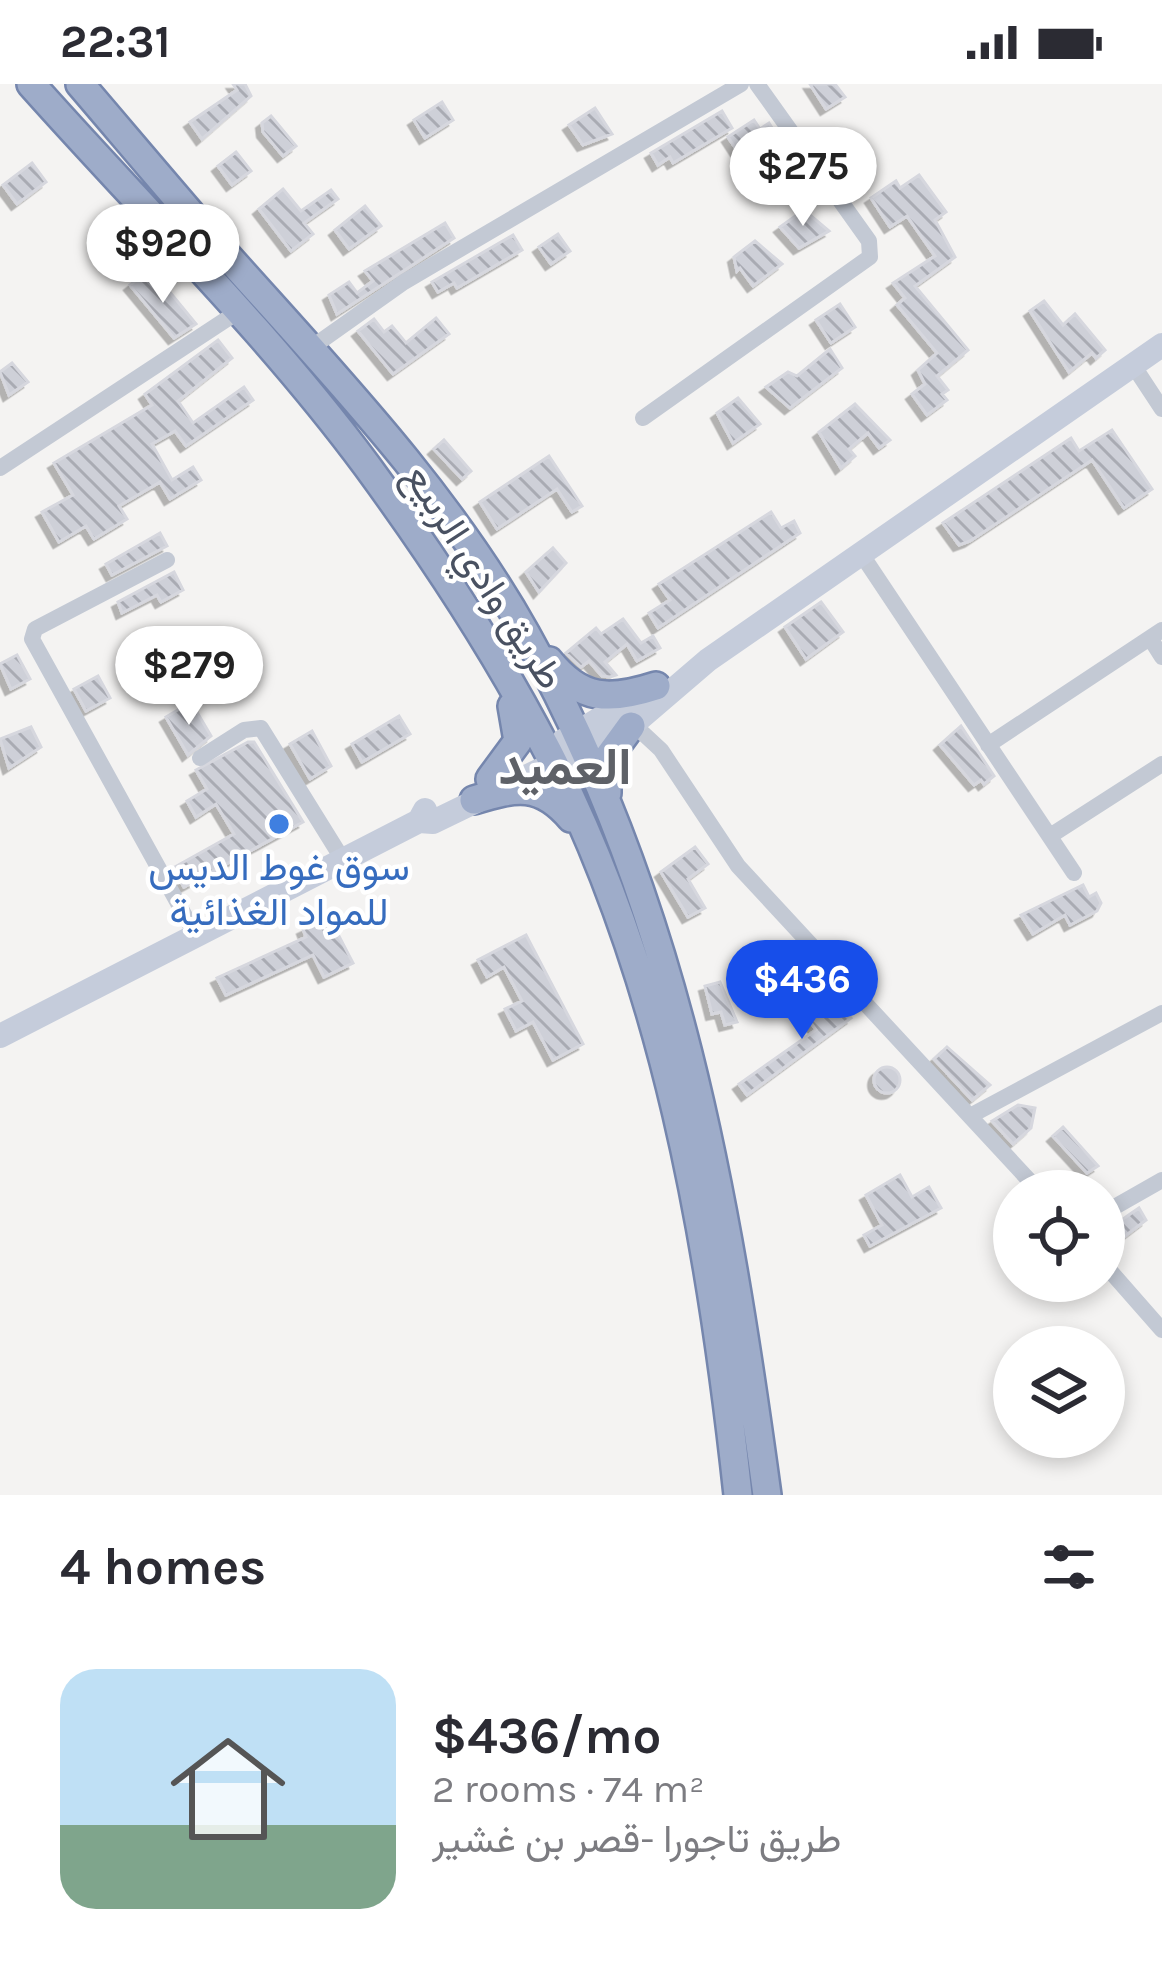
<!DOCTYPE html>
<html lang="en">
<head>
<meta charset="utf-8">
<style>
	:root { --surface:#fff; --page:#f7f7f7; --text:#2b2b33; --muted:#7c7c81; --accent:#174eea }
	body { margin:0; font-family:Karla,Vazirmatn,sans-serif; background:var(--page); color:var(--text); height:100vh; display:flex; flex-direction:column; font-size:45px; white-space:nowrap }
	* { box-sizing:border-box; margin:0 }
	p { font-size:39px; color:var(--muted) }
	.icon { flex:none; width:66px; height:66px; fill:none; stroke:currentColor; stroke-width:2; stroke-linecap:round; stroke-linejoin:round }
	.map { position:relative; height:1411px; overflow:hidden }
	.drawer { display:flex; flex-direction:column; background:var(--surface); flex:1 }
	.drawer>* { flex:none }
	.controls { position:absolute; left:993px; top:1086px; display:grid; gap:24px }
	.controls a { display:grid; place-items:center; width:132px; height:132px; border-radius:50%; background:var(--surface); box-shadow:0 6px 18px #0003; font-size:60px }
	.price { position:absolute; translate:-50% -102px; padding:0 27px; border-radius:42px; background:#fff; color:#222; font-size:39px; line-height:78px; filter:drop-shadow(0 3px 6px #0008) }
	.price::after { content:''; position:absolute; left:50%; top:72px; width:36px; height:27px; margin-left:-18px; background:inherit; clip-path:polygon(0 0,100% 0,50% 100%) }
	.price.on { background:var(--accent); color:#fff }
	ul { padding:0; list-style:none }
	li { display:flex; align-items:center; gap:36px; height:300px; padding:0 60px }
	li span { display:grid; place-items:center; flex:none; width:336px; height:240px; border-radius:36px; color:#555 }
	li>.icon { margin-inline-start:auto }
	span .icon { width:144px; height:144px; fill:#fffc; stroke-width:1 }
	li b { font-size:51px }
	h2 { display:flex; justify-content:space-between; align-items:center; height:144px; padding:0 60px; font-size:51px }
	.status { display:flex; justify-content:space-between; align-items:center; height:84px; padding:0 60px; background:var(--surface); direction:ltr }
	.status svg { height:33px; fill:currentColor }
	.map>svg:first-child { display:block }
	.building { fill:url(#building-back-hatch); stroke:#d6d7de; stroke-width:3; filter:url(#shadow) }
	.lines { fill:none; stroke-linecap:round; stroke-linejoin:round }
	.trunk-casing { stroke:#7586ad; stroke-width:32 }
	.minor { stroke:#c3c9d4; stroke-width:16 }
	.secondary { stroke:#c5ccdb; stroke-width:24 }
	.trunk { stroke:#9eacc9; stroke-width:27 }
	.shop-dot { fill:#3f7fe0; stroke:#fff; stroke-width:4.5 }
	.labels { text-anchor:middle; stroke-width:9; stroke-linejoin:round; paint-order:stroke }
	.street-label { font-size:39px; fill:#495161; stroke:#fff }
	.shop-label { font-size:39px; fill:#366cbe; stroke:#fff }
	.district-label { font-size:51px; font-weight:bold; fill:#5e6167; stroke:#fff }
</style>
</head>
<body>
<div class="status"><b>22:31</b><svg viewBox="0 0 49 12"><path d="M0 12V9h3v3zM5 12V6h3v6zM10 12V3h3v9zM15 12V0h3v12zM26 1h20v11H26zM47 4h2v5h-2z"/></svg></div>
<div class="map">
<svg width="1162" height="1411" viewBox="0 0 1162 1411">
	<defs>
		<pattern id="building-back-hatch" width="6" height="6" patternUnits="userSpaceOnUse" patternTransform="scale(3)"><rect width="6" height="6" fill="#ced0d8"/><path d="M-1 5l2 2M0 0l6 6M5-1l2 2" fill="none" stroke="#a9abb3"/></pattern>
		<filter id="shadow"><feDropShadow dx="-5.5" dy="5.5" stdDeviation="0" flood-color="#0004"/></filter>
	</defs>
	<rect width="100%" height="100%" fill="#f4f3f2"/>
	<path class="building" d="M 233,0 L 245,0 L 251,12 L 202,55 L 190,38 L 237,6 Z
		M 810,0 L 835,0 L 845,13 L 826,25 Z
		M 442,18 L 453,36 L 425,54 L 414,36 Z
		M 595,24 L 612,50 L 583,61 L 569,41 Z
		M 722,27 L 732,44 L 673,79 L 670,73 L 658,81 L 651,69 Z
		M 271,32 L 296,62 L 283,72 L 263,48 L 262,39 Z
		M 754,36 L 760,45 L 769,39 L 781,58 L 747,82 L 728,53 Z
		M 236,68 L 251,87 L 232,101 L 218,82 Z
		M 32,79 L 46,98 L 17,120 L 3,101 Z
		M 919,91 L 946,128 L 935,136 L 955,173 L 915,202 L 968,266 L 937,292 L 948,306 L 942,310 L 947,316 L 927,331 L 912,310 L 925,300 L 918,286 L 937,269 L 897,221 L 905,214 L 893,199 L 935,172 L 907,132 L 890,143 L 871,114 L 896,97 L 900,104 Z
		M 283,105 L 301,127 L 331,106 L 338,115 L 304,139 L 313,150 L 291,167 L 259,125 Z
		M 365,122 L 381,142 L 349,165 L 335,146 Z
		M 804,126 L 829,147 L 799,164 L 780,143 Z
		M 445,139 L 454,154 L 337,230 L 329,211 L 349,198 L 357,209 L 373,197 L 365,187 Z
		M 558,150 L 570,167 L 551,180 L 539,163 Z
		M 513,151 L 522,166 L 457,204 L 454,199 L 438,208 L 432,198 Z
		M 755,157 L 782,180 L 753,202 L 740,184 L 737,187 L 734,173 Z
		M 144,190 L 154,201 L 160,196 L 196,240 L 174,254 L 130,201 Z
		M 1044,217 L 1063,241 L 1075,230 L 1105,266 L 1096,274 L 1092,269 L 1069,288 L 1030,227 Z
		M 840,220 L 855,243 L 831,259 L 816,236 Z
		M 436,234 L 449,250 L 393,290 L 358,247 L 374,235 L 384,248 L 392,242 L 406,259 Z
		M 218,256 L 232,274 L 178,317 L 193,339 L 244,303 L 253,316 L 186,362 L 175,347 L 152,360 L 172,396 L 193,383 L 201,396 L 170,415 L 160,398 L 119,422 L 127,435 L 94,455 L 86,442 L 59,458 L 42,428 L 73,411 L 54,379 L 152,321 L 145,310 Z
		M 830,265 L 842,284 L 790,324 L 766,303 L 788,288 L 797,292 Z
		M 12,279 L 28,298 L 9,311 L 0,288 Z
		M 738,314 L 760,340 L 733,359 L 717,329 Z
		M 855,320 L 890,356 L 879,364 L 868,349 L 849,365 L 855,372 L 841,384 L 819,348 Z
		M 1112,346 L 1152,405 L 1124,424 L 1092,376 L 970,457 L 959,461 L 943,439 L 1071,354 L 1079,367 Z
		M 444,356 L 471,387 L 462,395 L 434,365 Z
		M 549,372 L 582,422 L 572,428 L 557,405 L 497,445 L 480,418 Z
		M 771,428 L 781,444 L 794,437 L 800,449 L 658,544 L 649,529 L 670,516 L 659,500 Z
		M 160,449 L 167,462 L 112,491 L 106,480 Z
		M 553,464 L 566,479 L 539,508 L 526,488 Z
		M 174,488 L 183,506 L 161,518 L 157,511 L 122,529 L 118,518 Z
		M 821,518 L 843,548 L 806,575 L 785,543 Z
		M 623,535 L 641,559 L 653,552 L 660,564 L 637,577 L 627,560 L 605,578 L 616,591 L 610,593 L 602,592 L 589,577 L 581,583 L 566,569 L 596,544 L 601,550 Z
		M 17,571 L 30,595 L 11,605 L 0,580 Z
		M 98,592 L 110,614 L 86,627 L 74,605 Z
		M 191,618 L 211,652 L 188,671 L 166,633 Z
		M 399,632 L 410,650 L 362,678 L 352,660 Z
		M 961,642 L 994,692 L 984,700 L 981,696 L 974,701 L 940,661 Z
		M 31,643 L 41,663 L 9,684 L 0,655 Z
		M 312,647 L 331,682 L 310,695 L 290,660 Z
		M 248,658 L 254,658 L 303,738 L 184,803 L 173,784 L 234,750 L 216,720 L 196,733 L 187,717 L 207,705 L 196,686 Z
		M 695,763 L 708,780 L 688,795 L 705,824 L 688,833 L 661,788 Z
		M 1083,801 L 1089,813 L 1096,809 L 1101,819 L 1097,827 L 1070,841 L 1065,831 L 1033,850 L 1021,831 Z
		M 329,833 L 353,879 L 324,893 L 313,871 L 226,911 L 217,894 L 306,853 L 303,845 Z
		M 526,851 L 583,960 L 553,976 L 533,938 L 516,947 L 505,925 L 522,917 L 504,883 L 487,893 L 478,876 Z
		M 720,898 L 737,938 L 725,941 L 721,928 L 712,930 L 705,902 Z
		M 830,910 L 851,934 L 747,1011 L 739,1000 L 816,946 L 807,933 Z
		M 947,963 L 990,1001 L 972,1016 L 934,975 Z
		M874 996a13 13 0 1 1 26 0a13 13 0 1 1-26 0Z
		M 1018,1021 L 1035,1024 L 1031,1044 L 1013,1060 L 992,1037 Z
		M 1063,1043 L 1098,1082 L 1087,1089 L 1053,1052 Z
		M 900,1091 L 912,1113 L 929,1103 L 941,1124 L 870,1162 L 864,1151 L 882,1141 L 866,1111 Z
		M 1139,1124 L 1146,1136 L 1104,1168 L 1104,1148 Z"/>
	<g class="lines">
		<g class="trunk-casing">
			<path id="trunk" d="M 31,0 C 143,126 267,247 367,382 C 433,472 496,567 547,666 C 665,894 711,1158 738,1411
				M 80,0 C 127,55 174,111 222,166 C 330,287 446,407 526,550 C 677,819 726,1110 767,1411
				M 549,577 C 581,617 610,617 656,602
				M 490,695 L 518,657 L 512,622
				M 607,709 L 607,675 L 631,642
				M 474,716 C 516,703 540,698 571,734"/>
		</g>
		<path class="minor" d="M 311,264 L 404,198 L 741,0
			M 1133,281 L 1162,325
			M 643,334 L 870,173 L 869,157 L 757,0
			M 0,384 L 236,229
			M 860,468 L 1074,789
			M 167,476 L 35,545 L 32,555 L 195,850
			M 1150,554 L 1162,573
			M 633,640 L 661,666 L 738,782 L 1039,1107
			M 988,661 L 1162,546
			M 200,674 L 244,646 L 261,644 L 343,776
			M 1050,752 L 1162,680
			M 970,1032 L 1162,929
			M 1104,1129 L 1162,1096
			M 1104,1180 L 1162,1246"/>
		<path class="secondary" d="M 563,657 L 641,610
			M 419,737 L 433,738 L 631,642 L 708,576 L 1162,261
			M 0,952 L 419,737 L 425,726"/>
		<use href="#trunk" class="trunk"/>
	</g>
	<circle class="shop-dot" cx="279" cy="740" r="12"/>
	<g class="labels">
		<g class="street-label">
			<text transform="translate(485 492) rotate(57)" y="14">طريق وادي الربيع</text>
		</g>
		<g class="shop-label">
			<text x="279" y="796">سوق غوط الديس<tspan x="279" dy="45">للمواد الغذائية</tspan></text>
		</g>
		<g class="district-label">
			<text x="565" y="700">العميد</text>
		</g>
	</g>
</svg>
<div class="controls">
<a><svg class="icon" aria-label="locate" viewBox="0 0 24 24"><circle cx="12" cy="12" r="6"/><path d="M12 2v4M12 18v4M2 12h4M18 12h4"/></svg></a>
<a><svg class="icon" aria-label="layers" viewBox="0 0 24 24"><path d="M12 4l9 5-9 5-9-5zM3 14l9 5 9-5"/></svg></a>
</div>
<b class="price" style="left:803px;top:145px">$275</b>
<b class="price" style="left:163px;top:222px">$920</b>
<b class="price" style="left:189px;top:644px">$279</b>
<b class="price on" style="left:802px;top:958px">$436</b>
</div>
<section class="drawer">
<h2>4 homes<svg class="icon" aria-label="filters" viewBox="0 0 24 24"><path d="M4 7h16M4 17h16"/><circle cx="9" cy="7" r="2"/><circle cx="15" cy="17" r="2"/></svg></h2>
<ul>
<li><span style="background:linear-gradient(#bfe0f5 65%,#7fa58c 0)"><svg class="icon" aria-label="home" viewBox="0 0 24 24"><path d="M3 11l9-7 9 7M6 9v11h12V9"/></svg></span><div><b>$436/mo</b><p>2 rooms · 74 m²</p><p>طريق تاجورا -قصر بن غشير</p></div></li>
</ul>
</section>
</body>
</html>
